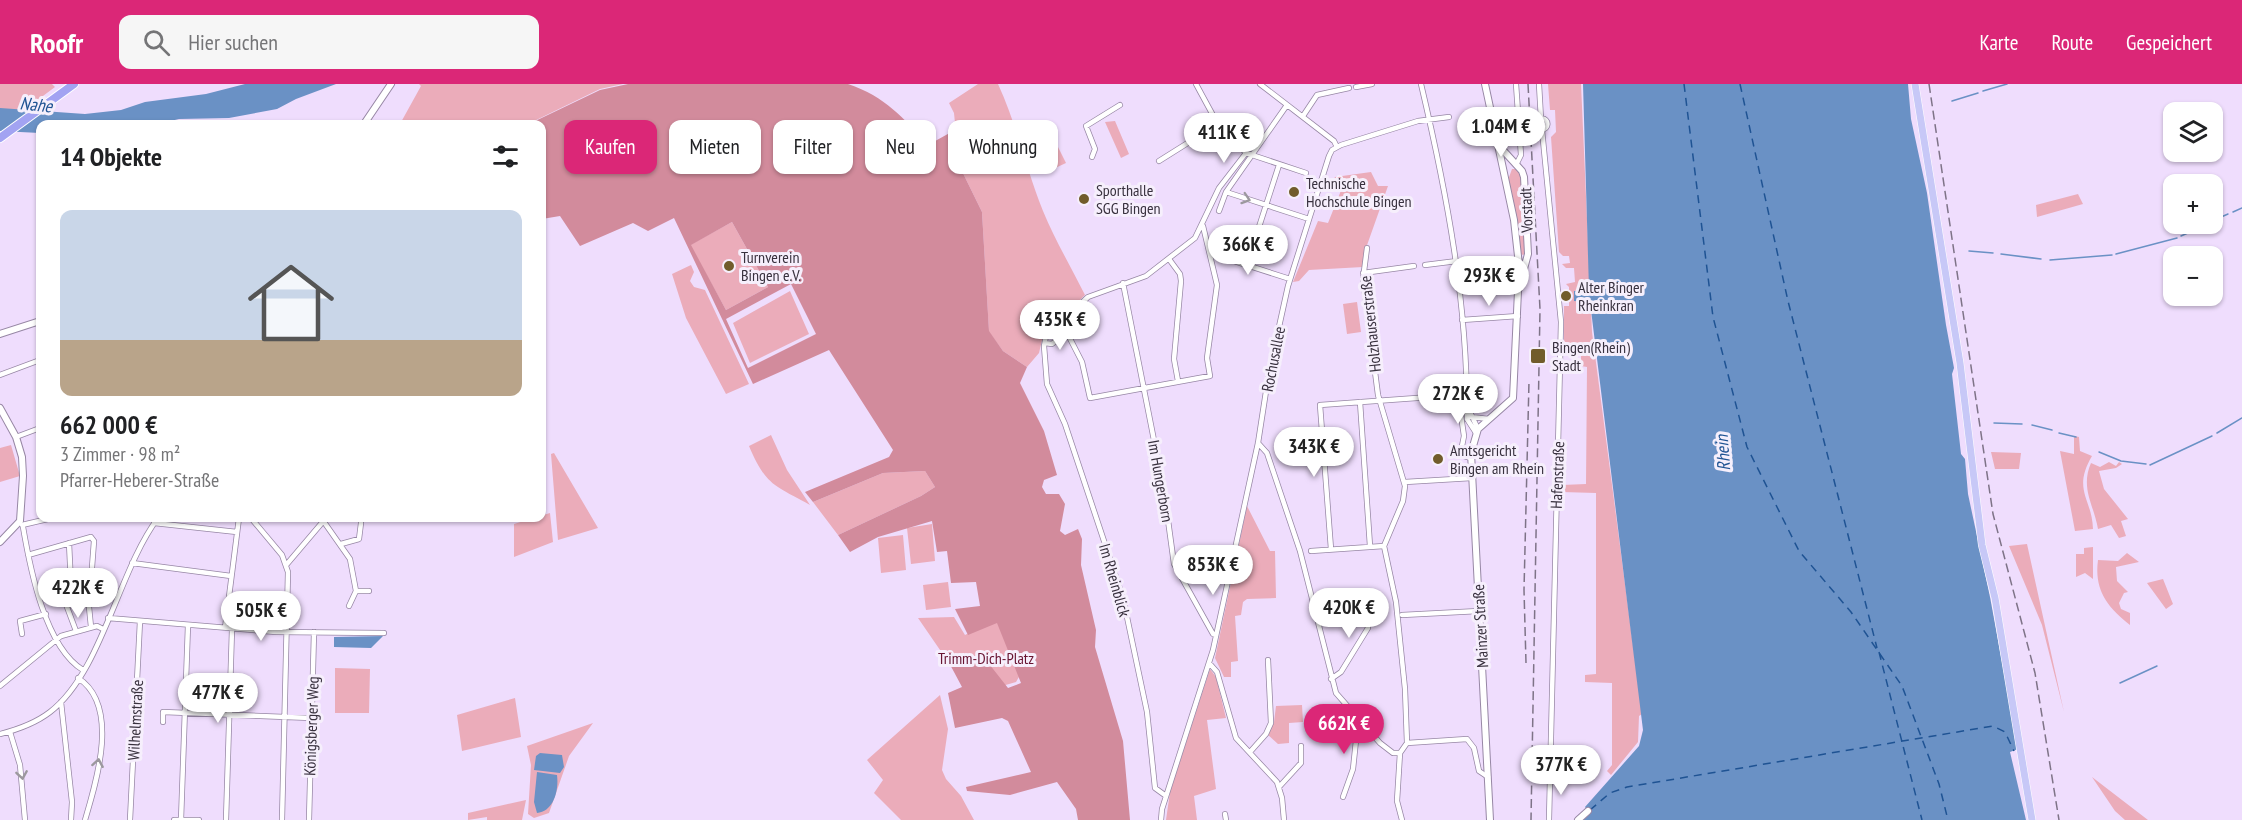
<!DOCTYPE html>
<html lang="de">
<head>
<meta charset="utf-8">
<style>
	:root { --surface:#fff; --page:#f6f6f6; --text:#202124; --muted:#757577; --accent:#db2777 }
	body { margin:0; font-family:"PT Sans Narrow",sans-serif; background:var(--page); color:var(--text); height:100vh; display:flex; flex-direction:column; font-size:22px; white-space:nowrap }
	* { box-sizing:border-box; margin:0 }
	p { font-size:20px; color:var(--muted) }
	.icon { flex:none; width:33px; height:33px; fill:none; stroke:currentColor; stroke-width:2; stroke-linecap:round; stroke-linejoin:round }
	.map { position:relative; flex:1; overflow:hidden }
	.drawer { position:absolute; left:36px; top:36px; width:510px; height:402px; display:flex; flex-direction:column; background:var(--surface); border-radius:12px; box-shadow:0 2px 4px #0004 }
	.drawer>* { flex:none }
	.top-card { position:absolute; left:564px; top:36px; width:570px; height:54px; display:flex; gap:12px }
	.controls { position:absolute; left:2163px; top:18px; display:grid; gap:12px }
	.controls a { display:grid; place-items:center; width:60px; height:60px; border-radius:12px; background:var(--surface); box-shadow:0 2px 4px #0004; font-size:30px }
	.price { position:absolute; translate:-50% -51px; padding:0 14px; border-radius:21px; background:#fff; color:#222; font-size:20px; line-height:39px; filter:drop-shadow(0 2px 3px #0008) }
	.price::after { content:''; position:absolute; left:50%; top:36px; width:18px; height:14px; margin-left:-9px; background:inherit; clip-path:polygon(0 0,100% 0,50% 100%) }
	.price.selected { background:var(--accent); color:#fff }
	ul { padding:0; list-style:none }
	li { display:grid; align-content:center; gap:12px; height:318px; padding:0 24px }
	li span { display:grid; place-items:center; height:186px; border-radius:12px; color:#555 }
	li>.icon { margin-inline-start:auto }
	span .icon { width:108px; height:108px; fill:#fffc; stroke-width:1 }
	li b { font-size:26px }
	h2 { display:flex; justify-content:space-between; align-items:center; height:72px; padding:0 24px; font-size:26px }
	.tag { padding:0 21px; border-radius:12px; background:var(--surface); box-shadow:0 2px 4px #0004; font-size:21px; line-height:54px }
	.tag.selected { background:var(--accent); color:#fff }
	header { display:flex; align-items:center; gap:36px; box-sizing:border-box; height:84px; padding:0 30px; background:var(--accent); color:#fff }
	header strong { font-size:28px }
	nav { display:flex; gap:33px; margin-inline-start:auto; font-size:21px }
	.search { width:420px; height:54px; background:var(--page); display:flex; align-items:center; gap:15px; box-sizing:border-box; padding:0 21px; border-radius:12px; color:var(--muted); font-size:22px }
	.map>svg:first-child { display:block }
	.green { fill:#ebacba }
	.forest { fill:#d28b9c; fill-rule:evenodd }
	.water { fill:#6a91c5 }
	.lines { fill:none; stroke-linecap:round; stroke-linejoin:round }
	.stream { stroke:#6a91c5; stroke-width:1.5 }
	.ferry { stroke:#1f5393; stroke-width:1.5; stroke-dasharray:8 6; stroke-linecap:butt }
	.street-casing { stroke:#9787a5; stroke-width:6 }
	.secondary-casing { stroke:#9787a5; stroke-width:8 }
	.primary-casing { stroke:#fff; stroke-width:8 }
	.highway-casing { stroke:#fff; stroke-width:10 }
	.street { stroke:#fff; stroke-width:4.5 }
	.secondary { stroke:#fff; stroke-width:6 }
	.primary { stroke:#c7c8f7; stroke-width:7 }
	.highway { stroke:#a2a3f2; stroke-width:8 }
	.rail { stroke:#7e7387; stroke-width:1.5; stroke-dasharray:9 4.5; stroke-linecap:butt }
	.oneway { stroke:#9c989e }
	.poi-dot { fill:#715c2b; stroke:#f6effc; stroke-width:2 }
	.labels { text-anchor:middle; stroke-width:6; stroke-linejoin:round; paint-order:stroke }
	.poi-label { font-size:16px; fill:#38313e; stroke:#f6effc; text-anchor:start }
	.street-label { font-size:16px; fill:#38313e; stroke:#f6effc }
	.park-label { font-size:16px; fill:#671331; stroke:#f6effc }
	.water-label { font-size:18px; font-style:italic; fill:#1f5393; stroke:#f6effc }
</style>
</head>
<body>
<header>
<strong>Roofr</strong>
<div class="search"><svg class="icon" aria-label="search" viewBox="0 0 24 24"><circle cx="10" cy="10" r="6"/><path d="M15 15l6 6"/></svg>Hier suchen</div>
<nav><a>Karte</a><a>Route</a><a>Gespeichert</a></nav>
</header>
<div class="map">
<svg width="2242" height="736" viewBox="0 0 2242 736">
	<rect width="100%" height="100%" fill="#efddfd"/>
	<path class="green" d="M 0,0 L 52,0 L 55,3 L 0,44 Z
		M 419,0 L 623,0 L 600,5 L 528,40 L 400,40 L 421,2 Z
		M 978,0 L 998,0 C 1017,41 1026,85 1043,127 C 1055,156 1071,183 1085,211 L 1043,252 L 1039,269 L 1027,283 L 1003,267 L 989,248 L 982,128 L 959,81 L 954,29 L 949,19 Z
		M 1548,0 L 1581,0 L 1592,248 L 1642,630 L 1639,632 L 1638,658 L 1611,691 L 1607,687 L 1612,681 L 1612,599 L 1585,598 L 1585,591 L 1596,590 L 1596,409 L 1562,408 L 1562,401 L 1586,400 L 1587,283 L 1581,282 L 1581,266 L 1565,265 L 1564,261 L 1564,222 L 1569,222 L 1569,203 L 1566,200 L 1575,198 L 1574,184 L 1566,184 L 1562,180 L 1570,179 L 1569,172 L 1563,172 L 1559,168 L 1551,53 L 1556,48 L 1555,26 L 1550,26 Z
		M 1115,37 L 1129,70 L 1121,74 L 1105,38 Z
		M 1053,53 L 1066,79 L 1053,85 L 1040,59 Z
		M 1512,85 L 1519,85 C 1525,111 1523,142 1526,169 L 1523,171 L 1521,170 L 1508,96 Z
		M 1371,88 L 1378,102 L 1388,102 L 1366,164 L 1363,183 L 1309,186 L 1299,197 L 1293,198 L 1318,137 L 1328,139 L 1342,104 L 1341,99 L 1333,97 L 1335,93 Z
		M 2078,110 L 2083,120 L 2037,133 L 2036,121 Z
		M 732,138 L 768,203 L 726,226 L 690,161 Z
		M 691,181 L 694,188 L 690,197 L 694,203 L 705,206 L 749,300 L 726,310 L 686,234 L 672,190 Z
		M 790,207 L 809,250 L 750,279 L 733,239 Z
		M 1357,218 L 1361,248 L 1347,250 L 1343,220 Z
		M 771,351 L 787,386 L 810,421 C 774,401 766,402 749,362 Z
		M 2074,352 L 2079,353 L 2080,367 L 2092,372 C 2072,406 2092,414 2093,445 L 2075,447 L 2060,367 L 2074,370 Z
		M 11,361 L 20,392 L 0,398 L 0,364 Z
		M 1991,368 L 2021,369 L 2019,385 L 1995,385 Z
		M 554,369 L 598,444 L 558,456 L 551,370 Z
		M 2109,378 L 2116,382 L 2119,378 L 2122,380 L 2116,384 L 2099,387 L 2104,405 L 2128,435 L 2121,437 L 2126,452 L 2119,454 L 2111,441 L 2098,445 C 2094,421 2080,404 2091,379 L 2100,383 Z
		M 925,387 L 935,403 L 921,412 L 838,451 L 813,418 L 883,389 Z
		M 1247,422 L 1270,467 L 1275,467 L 1276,514 L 1247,515 L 1243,518 L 1241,531 L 1235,532 L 1238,577 L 1231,578 L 1231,593 L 1224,593 L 1215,574 Z
		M 550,429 L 553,458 L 514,473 L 514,440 Z
		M 932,440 L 935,477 L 911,480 L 907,444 Z
		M 903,451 L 906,486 L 881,489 L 878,454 Z
		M 2027,460 L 2064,628 L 2042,541 L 2009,462 Z
		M 2093,463 L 2093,495 L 2085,489 L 2076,493 L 2076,470 L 2084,470 L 2084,464 Z
		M 2127,469 L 2139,478 L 2116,483 L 2117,497 L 2128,508 L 2124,509 L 2119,519 L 2121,525 L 2130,529 L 2130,541 C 2107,523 2094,506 2098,476 L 2118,477 Z
		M 2163,495 L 2173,520 L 2166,525 L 2147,499 Z
		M 948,498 L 951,523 L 926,526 L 923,501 Z
		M 954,533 L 965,551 L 997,534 L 1023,586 L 1016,598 L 971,611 L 918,534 Z
		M 335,584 L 370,585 L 369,629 L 335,629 Z
		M 1210,585 L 1216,593 L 1226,634 L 1207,636 L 1216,705 L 1194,712 L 1197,736 L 1166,736 L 1170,708 Z
		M 940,611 L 948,645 L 942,686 L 946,695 L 961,712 L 974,736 L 901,736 L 874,709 L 883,696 L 867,676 Z
		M 515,614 L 521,653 L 462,667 L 457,631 Z
		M 1302,621 L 1303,638 L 1289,639 L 1289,659 L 1278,660 L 1268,651 L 1274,638 L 1276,622 Z
		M 593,639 L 569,672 L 549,729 L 534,734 L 528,730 L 531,681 L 527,662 Z
		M 2092,693 L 2148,736 L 2125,736 L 2115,727 Z
		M 526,716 L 522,736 L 487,736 L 487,733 L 468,736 L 468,729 Z"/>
	<path class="forest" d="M 628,0 L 848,0 C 886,13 902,33 928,61 L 955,46 L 959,81 L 982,128 L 989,247 L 1003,267 L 1027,283 L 1020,299 L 1044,347 L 1057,391 L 1044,396 L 1042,403 L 1046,410 L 1059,410 L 1065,420 L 1060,447 L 1065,451 L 1078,445 L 1082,455 L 1081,481 L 1096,546 L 1095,563 L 1123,657 L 1130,736 L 1078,736 L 1076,725 L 1057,698 L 1010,711 L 967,707 L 966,703 L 1031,688 L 1008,637 L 1002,634 L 955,644 L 948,609 L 962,603 L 946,573 L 955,575 L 967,583 L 986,576 L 1008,604 L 1021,599 L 997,539 L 968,551 L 955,525 L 980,522 L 976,498 L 951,499 L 947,467 L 937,468 L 932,437 L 878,453 L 850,468 L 838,451 L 921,412 L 935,403 L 925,387 L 883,389 L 813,418 L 805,408 L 889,373 L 893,366 L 829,266 L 753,300 L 674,134 L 648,147 L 633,139 L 580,162 L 560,132 L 542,135 L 542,40 L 529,40 L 600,6 ZM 732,138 L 768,203 L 726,226 L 691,161 ZM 791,200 L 816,250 L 748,284 L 726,235 Z"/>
	<path class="water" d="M 245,0 L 336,0 L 296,15 L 277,25 L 229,34 L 179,35 L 158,40 L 40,40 L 40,49 L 0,47 L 0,24 L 85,30 L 121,26 L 145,18 L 206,10 Z
		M 1583,0 L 1908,0 L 1911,35 L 1927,109 L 1946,241 L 1954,284 L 1952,290 L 1961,370 L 1965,375 L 1968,410 L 1990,513 L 2018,665 L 2010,668 L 2026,736 L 1583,736 L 1590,730 L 1585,723 L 1639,662 L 1643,646 L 1590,218 L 1574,217 L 1574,207 L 1589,206 Z
		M 383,552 L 371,564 L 334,563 L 334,553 Z
		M 540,669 L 562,671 L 564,683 L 560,689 L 534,686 L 536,672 Z
		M 537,688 L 557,691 C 559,706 554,727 537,729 L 534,718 Z"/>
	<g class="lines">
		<path class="stream" d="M 1983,7 L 2007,0
			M 1952,17 L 1978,9
			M 2233,128 L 2242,124
			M 2212,137 L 2228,130
			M 2181,152 L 2208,140
			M 1969,167 L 1993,169
			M 2001,170 L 2041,175
			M 2116,170 L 2177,154
			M 2050,176 L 2112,171
			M 1994,339 L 2022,340
			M 2032,341 L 2052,346
			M 2059,349 L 2076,353
			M 2217,349 L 2242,334
			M 2099,368 L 2121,377 L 2146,380
			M 2150,381 L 2212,352
			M 2120,599 L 2157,582"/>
		<path class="ferry" d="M 1684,0 L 1713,233 L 1747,363 L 1799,467 L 1851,528 L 1902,602 L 1939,700 L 1948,736
			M 1740,0 L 1788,217 L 1877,564
			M 1879,568 L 1922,736
			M 1590,726 L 1610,709 L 1627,703 L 1993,642 L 2005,648 L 2014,667"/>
		<g class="street-casing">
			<path id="street" d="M 1196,0 L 1215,35 L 1246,69 L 1306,89
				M 1260,0 L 1334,57 L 1337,63
				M 1421,0 C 1447,110 1468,221 1467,335 L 1476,349
				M 1516,0 L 1521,71 L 1516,81
				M 1539,0 L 1541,35
				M 1356,3 L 1372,0
				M 1303,32 L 1317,11 L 1349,4
				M1536.5 40a5.5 5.5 0 1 1 11 0a5.5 5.5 0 1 1-11 0Z
				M 1542,46 L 1561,238 L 1549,736
				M 1092,73 L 1095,65 L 1086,42 L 1120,21
				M 1159,77 L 1202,50 L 1215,35
				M 1226,108 L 1309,135
				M 1219,127 L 1226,108 L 1287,21
				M 1367,164 L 1363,195 L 1378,311 L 1405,402 L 1403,417 L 1384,462 L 1396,518 L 1405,605 L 1407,659 L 1400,669 L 1397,717 L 1402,736
				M 1212,170 L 1290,195
				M 1169,175 L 1180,190 L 1181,197 L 1174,275 L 1178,297
				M 1247,180 L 1279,81
				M 1425,181 L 1457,177
				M 1363,189 L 1414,182
				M 1123,199 L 1164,407 L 1174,480 L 1213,550 L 1216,551
				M 1462,236 L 1518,232
				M 1062,239 L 1082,278 L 1090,314 L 1210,292 L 1207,274 L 1217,201 L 1203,142
				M 1045,259 L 1052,260 L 1067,248
				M 0,291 L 40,276
				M 1360,318 L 1370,462
				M 1469,326 L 1478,345
				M 1471,333 L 1489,335
				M 16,353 L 40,344
				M 1258,359 L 1267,369 L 1300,467 L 1336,609 L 1380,659 L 1393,669 L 1400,669
				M 1405,398 L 1472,394
				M 251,434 L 282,471 L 288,488 L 282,736
				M 324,438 L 350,475 L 356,507 L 349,522
				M 154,439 L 237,448
				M 22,441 L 52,434
				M 23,443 C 30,484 45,563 83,586
				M 341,460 L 359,455 L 361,439
				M 1331,465 L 1320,321 L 1458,311 L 1464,352 L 1461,367 L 1464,372 L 1471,374
				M 1311,467 L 1384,462
				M 28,471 L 91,453 L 94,457 L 89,523 L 91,543
				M 132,479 L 231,492
				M 287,480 L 326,434
				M 356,507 L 369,507
				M 39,510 L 71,500 L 69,459
				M 71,513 L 64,515 L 76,547
				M 1402,531 L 1479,527
				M 108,534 L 276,548 L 384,549
				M 225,544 L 239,434
				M 22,550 L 20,537 L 46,530
				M 1209,579 L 1217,588 L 1236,654 L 1277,698 L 1282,714 L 1284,736
				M 78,594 C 120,621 97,696 85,736
				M 1331,595 L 1341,588 L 1368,544 L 1362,512 L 1354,508
				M 0,602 L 61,552 L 97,542 L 103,545
				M 61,618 L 72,718 L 71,736
				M 163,638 L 163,628 L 311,634
				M 10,648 L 20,681 L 25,736
				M 0,650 C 16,646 37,638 50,628 C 102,588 118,487 158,434
				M 1407,659 L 1467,655 L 1474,664 L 1479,687 L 1488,693
				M 1250,668 L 1266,650 L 1271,639 L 1268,576
				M 1279,703 L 1301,679 L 1301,662
				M 1166,712 L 1155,704 L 1147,628 L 1123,514 L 1065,340 L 1047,300 L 1044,262 L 1046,252 L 1088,213 L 1146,192 L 1195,154 L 1219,104 L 1246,69
				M 1343,713 L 1353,685 L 1357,647 L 1361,638
				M 1225,730 L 1226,736
				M 130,736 L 140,537
				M 174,736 L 199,736
				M 181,736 L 188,541
				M 226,736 L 232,545
				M 309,736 L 314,548
				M 1161,736 L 1162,725 L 1213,566 L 1258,359 L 1269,288 L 1288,202 L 1329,72 L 1332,66 L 1341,61 L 1418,37 L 1449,33"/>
		</g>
		<g class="secondary-casing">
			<path id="secondary" d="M 1485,0 L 1514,136 L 1520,190
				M 364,40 L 391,0
				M 0,250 L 40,237
				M 0,324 L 16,353 L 22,373 L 23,392 L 20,437 L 0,458
				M 1490,736 L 1471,369 L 1478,345 L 1513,314 L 1518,207 L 1528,170 L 1524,93 L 1522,87 L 1501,64
				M 1578,736 L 1588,727"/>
		</g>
		<g class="primary-casing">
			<path id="primary" d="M 1915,0 L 1960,279 L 1982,461 L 1995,514 L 2032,736"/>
		</g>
		<g class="highway-casing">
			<path id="highway" d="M 0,54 L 74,0"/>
		</g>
		<use href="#street" class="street"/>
		<use href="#secondary" class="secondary"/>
		<use href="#primary" class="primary"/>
		<use href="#highway" class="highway"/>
		<path class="rail" d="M 1528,0 L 1540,225 L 1531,736
			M 1929,0 L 1993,430 L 2035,589 L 2059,736
			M 1526,579 L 1524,506 L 1529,297"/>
	</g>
	<defs><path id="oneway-chevron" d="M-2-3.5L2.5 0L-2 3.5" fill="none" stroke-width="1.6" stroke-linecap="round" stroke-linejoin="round" transform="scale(1.5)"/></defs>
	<g class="oneway">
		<use href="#oneway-chevron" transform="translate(1246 115) rotate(18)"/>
		<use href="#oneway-chevron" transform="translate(98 679) rotate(-80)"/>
		<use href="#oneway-chevron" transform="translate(22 691) rotate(81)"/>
	</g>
	<g class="poi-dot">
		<circle cx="1294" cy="108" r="6"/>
		<circle cx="1084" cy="115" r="6"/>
		<circle cx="729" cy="182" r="6"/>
		<circle cx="1566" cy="212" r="6"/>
		<rect x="1530" y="264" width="16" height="16" rx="3"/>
		<circle cx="1438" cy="375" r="6"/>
	</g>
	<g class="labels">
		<g class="poi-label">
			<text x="1306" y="105">Technische<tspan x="1306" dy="18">Hochschule Bingen</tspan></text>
			<text x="1096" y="112">Sporthalle<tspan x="1096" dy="18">SGG Bingen</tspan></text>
			<text x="741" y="179">Turnverein<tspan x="741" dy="18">Bingen e.V.</tspan></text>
			<text x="1578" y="209">Alter Binger<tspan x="1578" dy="18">Rheinkran</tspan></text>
			<text x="1552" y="269">Bingen(Rhein)<tspan x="1552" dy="18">Stadt</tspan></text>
			<text x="1450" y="372">Amtsgericht<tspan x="1450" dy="18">Bingen am Rhein</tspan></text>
		</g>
		<g class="street-label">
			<text transform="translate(1526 126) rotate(-92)" y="6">Vorstadt</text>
			<text transform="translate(1370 240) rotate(-96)" y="6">Holzhauserstraße</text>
			<text transform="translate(1273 275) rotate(-79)" y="6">Rochusallee</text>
			<text transform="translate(1557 391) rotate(-88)" y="6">Hafenstraße</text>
			<text transform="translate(1161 397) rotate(80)" y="6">Im Hungerborn</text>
			<text transform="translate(1115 496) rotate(74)" y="6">Im Rheinblick</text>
			<text transform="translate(1480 542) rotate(-93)" y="6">Mainzer Straße</text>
			<text transform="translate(135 636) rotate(-87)" y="6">Wilhelmstraße</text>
			<text transform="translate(311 642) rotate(-88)" y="6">Königsberger Weg</text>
		</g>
		<g class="park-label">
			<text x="986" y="580">Trimm-Dich-Platz</text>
		</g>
		<g class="water-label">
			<text transform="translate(36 21) rotate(6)" y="6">Nahe</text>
			<text transform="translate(1723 369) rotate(-94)" y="6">Rhein</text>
		</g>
	</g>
</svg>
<div class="controls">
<a><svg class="icon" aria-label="layers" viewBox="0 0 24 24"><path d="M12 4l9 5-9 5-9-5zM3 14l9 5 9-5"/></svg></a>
<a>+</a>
<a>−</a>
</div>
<b class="price" style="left:1501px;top:74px">1.04M €</b>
<b class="price" style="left:1224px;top:80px">411K €</b>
<b class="price" style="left:1248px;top:192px">366K €</b>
<b class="price" style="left:1489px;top:223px">293K €</b>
<b class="price" style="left:1060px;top:267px">435K €</b>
<b class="price" style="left:1458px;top:341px">272K €</b>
<b class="price" style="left:1314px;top:394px">343K €</b>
<b class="price" style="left:1213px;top:512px">853K €</b>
<b class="price" style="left:78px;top:535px">422K €</b>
<b class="price" style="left:1349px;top:555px">420K €</b>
<b class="price" style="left:261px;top:558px">505K €</b>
<b class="price" style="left:218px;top:640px">477K €</b>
<b class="price selected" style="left:1344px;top:671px">662K €</b>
<b class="price" style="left:1561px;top:712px">377K €</b>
<div class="top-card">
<a class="tag selected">Kaufen</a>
<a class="tag">Mieten</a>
<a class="tag">Filter</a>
<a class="tag">Neu</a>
<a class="tag">Wohnung</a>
</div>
<section class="drawer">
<h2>14 Objekte<svg class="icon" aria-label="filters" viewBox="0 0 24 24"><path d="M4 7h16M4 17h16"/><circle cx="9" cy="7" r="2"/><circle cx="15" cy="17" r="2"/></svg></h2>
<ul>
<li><span style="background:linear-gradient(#c9d6e8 70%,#b9a48a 0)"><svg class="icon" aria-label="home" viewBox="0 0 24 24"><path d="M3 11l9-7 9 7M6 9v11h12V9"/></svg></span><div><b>662 000 €</b><p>3 Zimmer · 98 m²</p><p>Pfarrer-Heberer-Straße</p></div></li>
</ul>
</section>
</div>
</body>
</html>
